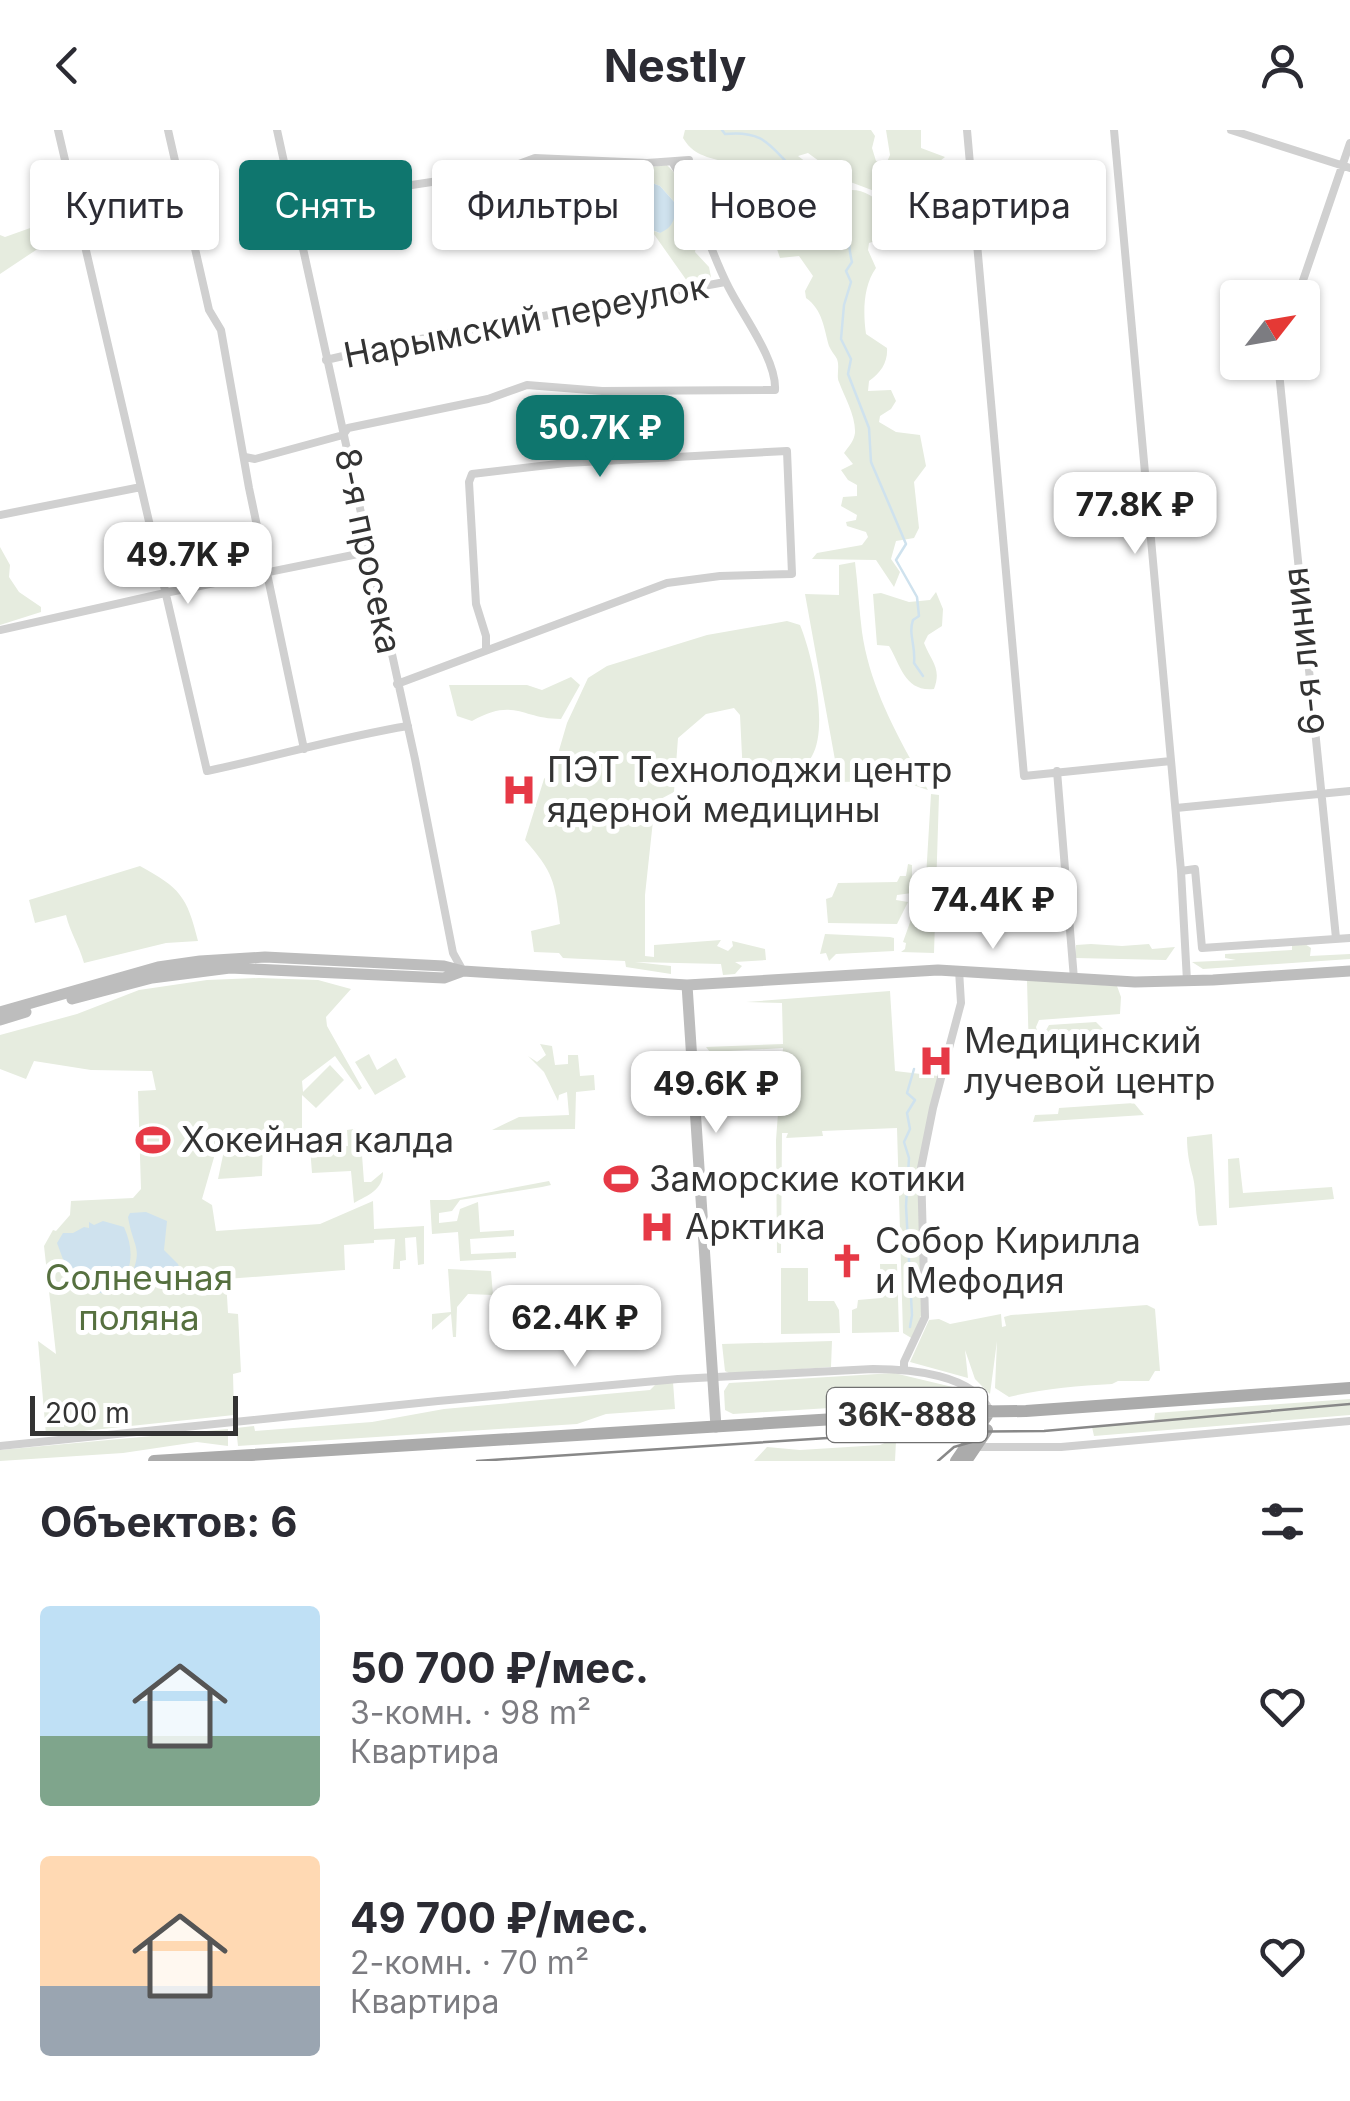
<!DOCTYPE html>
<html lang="ru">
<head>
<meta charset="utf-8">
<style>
	:root { --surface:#fff; --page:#f7f7f7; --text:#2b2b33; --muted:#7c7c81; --accent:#0f766e }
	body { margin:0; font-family:Inter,sans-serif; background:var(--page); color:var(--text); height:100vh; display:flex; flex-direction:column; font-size:38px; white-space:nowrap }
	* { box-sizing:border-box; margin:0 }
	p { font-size:32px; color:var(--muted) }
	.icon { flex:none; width:55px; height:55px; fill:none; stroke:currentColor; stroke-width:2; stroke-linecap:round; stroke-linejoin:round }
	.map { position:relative; height:1331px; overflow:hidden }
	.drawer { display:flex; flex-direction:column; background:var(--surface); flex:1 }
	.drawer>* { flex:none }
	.banner { position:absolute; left:30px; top:30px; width:1290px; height:90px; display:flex; gap:20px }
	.needle { width:65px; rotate:59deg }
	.buttons { position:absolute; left:1220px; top:150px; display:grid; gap:20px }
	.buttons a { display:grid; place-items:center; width:100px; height:100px; border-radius:10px; background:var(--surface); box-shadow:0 2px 8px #0004; font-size:50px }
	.scale { position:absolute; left:30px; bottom:25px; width:208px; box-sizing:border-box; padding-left:10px; border:5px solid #333; border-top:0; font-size:28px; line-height:35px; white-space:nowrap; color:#333; -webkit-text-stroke:8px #fff; paint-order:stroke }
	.price { position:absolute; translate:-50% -85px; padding:0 22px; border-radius:20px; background:#fff; color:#222; font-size:32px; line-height:65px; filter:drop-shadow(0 2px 5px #0008) }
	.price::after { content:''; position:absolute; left:50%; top:60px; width:30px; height:22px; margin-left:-15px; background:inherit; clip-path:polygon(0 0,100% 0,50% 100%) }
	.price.current { background:var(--accent); color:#fff }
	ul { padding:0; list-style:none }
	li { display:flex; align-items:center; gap:30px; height:250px; padding:0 40px }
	li span { display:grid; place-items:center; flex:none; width:280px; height:200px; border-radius:10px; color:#555 }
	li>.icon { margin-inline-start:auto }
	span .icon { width:120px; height:120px; fill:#fffc; stroke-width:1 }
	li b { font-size:42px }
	h2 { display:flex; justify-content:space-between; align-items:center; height:120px; padding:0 40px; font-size:42px }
	.chip { padding:0 35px; border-radius:10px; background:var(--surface); box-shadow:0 2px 8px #0004; font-size:35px; line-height:90px }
	.chip.current { background:var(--accent); color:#fff }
	header { display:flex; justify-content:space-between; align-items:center; height:130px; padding:0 40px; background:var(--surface); font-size:45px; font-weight:700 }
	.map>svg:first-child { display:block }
	.green { fill:#e6ecdf }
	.water { fill:#cfe2ee }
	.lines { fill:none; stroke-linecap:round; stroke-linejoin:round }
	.stream { stroke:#cfe2ee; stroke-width:2.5 }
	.street { stroke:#d0d0d0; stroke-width:8 }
	.secondary { stroke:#bdbdbd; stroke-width:11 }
	.primary { stroke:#ababab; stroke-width:12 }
	.tram { stroke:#888; stroke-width:2.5 }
	.labels { text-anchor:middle; stroke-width:10; stroke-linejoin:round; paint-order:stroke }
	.shield { fill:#fff; stroke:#707070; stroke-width:2.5 }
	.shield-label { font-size:32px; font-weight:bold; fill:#333 }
	.street-label { font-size:35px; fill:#333; stroke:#fff }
	.poi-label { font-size:35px; fill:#333; stroke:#fff; text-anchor:start }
	.park-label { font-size:35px; fill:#56703f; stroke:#fff }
</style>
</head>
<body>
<header><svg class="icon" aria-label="back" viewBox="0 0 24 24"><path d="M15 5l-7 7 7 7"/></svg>Nestly<svg class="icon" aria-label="person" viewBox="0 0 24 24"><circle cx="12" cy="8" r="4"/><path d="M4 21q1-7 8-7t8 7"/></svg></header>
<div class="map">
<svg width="1350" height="1331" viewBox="0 0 1350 1331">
	<rect width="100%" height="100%" fill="#fff"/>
	<path class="green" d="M 685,0 L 871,0 L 875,6 L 872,18 L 876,31 L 886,34 L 890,25 L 886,0 L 921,0 L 921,18 L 945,27 L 940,31 L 913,36 L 912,40 L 956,40 L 951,47 L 938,52 L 885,65 L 845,50 L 808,23 L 798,26 L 826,47 L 826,68 L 835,79 L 849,60 C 863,59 876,67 885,78 L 882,109 L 869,113 L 868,120 L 876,138 C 863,156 863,183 866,204 L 887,218 C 888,232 881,243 869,251 L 868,261 L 891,260 L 896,271 L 891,279 L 880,286 L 879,292 L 896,302 L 920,305 L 926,336 L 914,352 L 919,398 L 914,408 L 896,411 L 891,429 L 900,442 L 894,457 L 876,430 L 812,429 L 817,423 L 862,415 L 868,407 L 866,402 L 847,396 L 846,392 L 856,390 L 857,385 L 841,376 L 843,367 L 857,366 L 857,355 L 848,350 L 841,340 L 853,334 L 844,323 C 849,316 854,311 855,303 C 856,286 844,266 839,252 C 836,246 840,237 837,229 C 835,225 831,221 829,216 C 824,199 823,180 806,168 L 805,161 L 813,146 L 799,126 L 780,128 L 777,119 C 784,106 784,99 775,88 L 765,89 L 761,74 L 751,59 L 729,54 L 727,45 L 737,36 C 716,27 696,30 683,8 Z
		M 667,35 C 688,55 702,94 695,122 L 709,137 L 711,147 L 704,155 L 692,156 L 687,151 L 651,100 L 660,103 L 676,74 L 660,56 L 639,48 L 630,52 L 634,39 Z
		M 33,97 L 42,116 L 0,144 L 0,105 L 5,107 Z
		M 0,417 L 10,435 L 9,447 L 19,462 L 41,477 L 41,482 L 0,495 Z
		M 855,432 C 858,456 859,479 862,502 C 870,559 900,611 928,660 L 901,651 L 839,652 L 805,464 L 839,465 L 839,435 Z
		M 936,462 L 943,479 L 942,496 L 928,505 L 924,513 C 931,531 942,538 934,559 C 905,562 901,536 889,516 L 877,515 L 873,464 L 881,463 L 909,472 L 930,470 Z
		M 787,491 L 800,495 C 812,524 829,597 812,626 C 808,634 796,641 790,648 L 743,646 L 740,585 L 734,578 L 706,584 L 678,608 L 674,662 L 655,672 L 645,765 L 645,826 L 654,827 L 654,815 L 721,810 L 717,816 L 728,821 L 733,816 L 732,811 L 765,819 L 766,830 L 735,832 L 742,836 L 735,844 L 723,845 L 721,834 L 635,832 L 671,836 L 671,844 L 626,837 L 625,831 L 563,828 L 559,823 L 534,822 L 531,801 L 560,794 C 555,751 553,742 525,710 L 544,649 L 555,634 L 567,593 L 588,548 L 607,536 L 707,505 Z
		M 571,547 L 580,555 L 561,589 C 521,589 515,567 472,591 L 457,586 L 449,555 L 527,555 L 542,560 Z
		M 931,664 L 939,665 L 934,823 L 901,822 L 905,819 L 906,813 L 903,812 L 919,767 L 925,764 Z
		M 908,734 L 912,735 L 912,763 L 897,765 L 896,770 L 908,772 L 897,794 L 828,793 L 826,769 L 832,767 L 838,753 L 897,752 L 900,746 L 906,746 Z
		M 140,736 C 180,758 187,766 198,811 L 166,813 L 84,833 C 79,815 70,802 66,785 L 35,793 L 29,770 Z
		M 825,804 L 890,807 L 894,808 L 894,821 L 836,824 L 829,831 L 826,823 L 820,824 Z
		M 1091,814 L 1122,816 L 1149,814 L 1152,819 L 1175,817 L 1166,830 L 1075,828 L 1076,815 Z
		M 1305,814 L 1311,818 L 1310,826 L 1350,824 L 1350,829 L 1203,839 L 1192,832 L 1236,830 L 1225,828 L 1225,824 L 1292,820 L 1292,815 Z
		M 259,848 L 318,850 L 351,859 L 326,887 L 327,896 L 362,958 L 359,960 L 335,926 L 302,951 L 303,962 L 330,935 L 344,950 L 316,978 L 302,965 L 302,1004 L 263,1008 L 262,1046 L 218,1049 L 226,1011 L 217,1017 L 202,1069 L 212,1075 L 216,1101 L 320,1094 L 373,1071 L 374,1099 L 424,1096 L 424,1134 L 418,1135 L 416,1107 L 405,1108 L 406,1130 L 400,1131 L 400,1139 L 393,1139 L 395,1109 L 374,1110 L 374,1113 L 344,1115 L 345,1140 L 226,1149 L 228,1183 L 238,1184 L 241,1242 L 233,1244 L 234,1285 L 46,1305 L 38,1211 L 56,1224 L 44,1116 L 53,1100 L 56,1101 L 70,1085 L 71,1071 L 133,1068 L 141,1059 L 138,961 L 156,960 L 152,941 L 91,940 L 34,931 L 26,949 L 0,939 L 0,905 L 77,884 L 139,860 L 207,850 Z
		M 1027,850 L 1117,856 L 1121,867 L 1120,884 L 1039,890 L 1036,897 L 1044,925 L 1029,926 Z
		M 890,861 L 895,941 L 938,946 L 921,1038 L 923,1180 L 913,1209 L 903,1203 L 897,998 L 822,1001 L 823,1006 L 786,1008 L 788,1003 L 782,1003 L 781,1123 L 777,1123 L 776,1010 L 783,918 L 710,922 L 706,917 L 783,914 L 782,873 L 746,872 Z
		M 1096,892 L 1103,899 L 1103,914 L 1098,919 L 1054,923 L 1048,921 L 1045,902 L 1049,895 Z
		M 540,914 L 552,916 L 555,935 L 568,934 L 568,925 L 578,925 L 580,946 L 594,945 L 595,960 L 576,962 L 575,999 L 492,1000 L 519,987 L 569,985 L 567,962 L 559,965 L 558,971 L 544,942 L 528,926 L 537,932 L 546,925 Z
		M 369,924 L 377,940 L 396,928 L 406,947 L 375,965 L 355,932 Z
		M 1134,973 L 1144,985 L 1033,992 L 1035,985 L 1058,984 L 1059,978 Z
		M 360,998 L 364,1052 L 371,1052 L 383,1042 C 383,1060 368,1065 354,1073 L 351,1041 L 312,1043 L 310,1017 L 348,1016 L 347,1000 Z
		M 1212,1004 L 1217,1095 L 1199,1096 C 1194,1080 1197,1064 1193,1047 C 1189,1033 1187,1022 1187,1007 Z
		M 1239,1028 L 1243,1063 L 1332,1057 L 1334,1069 L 1229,1078 L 1228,1029 Z
		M 549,1051 L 551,1055 L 542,1057 L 460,1070 L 452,1081 L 439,1083 L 439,1093 L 457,1091 L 460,1079 L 478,1072 L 480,1102 L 514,1100 L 514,1106 L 470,1109 L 471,1124 L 516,1122 L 516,1128 L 460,1131 L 458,1102 L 432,1104 L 430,1070 L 449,1070 Z
		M 880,1134 L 897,1134 L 899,1202 L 852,1203 L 852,1180 L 857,1178 L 858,1170 L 881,1168 Z
		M 781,1138 L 808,1138 L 808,1171 L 834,1171 L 839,1180 L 840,1203 L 781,1204 Z
		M 448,1139 L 491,1141 L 493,1165 L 468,1164 L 457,1177 L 456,1207 L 453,1207 L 451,1184 L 432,1200 L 432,1184 L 451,1182 Z
		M 543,1158 L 544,1182 L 505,1185 L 498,1178 L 497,1165 Z
		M 1147,1175 L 1155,1179 L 1160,1241 L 1155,1241 L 1149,1251 L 1118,1251 L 1112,1254 C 1077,1256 1041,1259 1009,1267 L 995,1258 L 997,1211 L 990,1264 L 975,1249 L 965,1220 L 968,1248 L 910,1232 L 929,1190 L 939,1189 L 950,1194 L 1001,1184 L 1002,1197 L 1006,1196 L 1004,1187 L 1011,1185 Z
		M 832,1211 L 831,1237 L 731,1244 L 725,1241 L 722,1214 Z
		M 894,1243 L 965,1260 L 975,1266 L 972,1269 L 733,1284 L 725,1280 L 724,1261 L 729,1253 Z
		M 673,1252 L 675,1279 L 606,1284 L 577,1294 L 238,1316 L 236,1298 L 254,1296 L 255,1301 L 372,1292 L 444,1279 L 650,1260 L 656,1254 Z
		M 1350,1269 L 1350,1285 L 1094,1306 L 1092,1297 L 1154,1291 L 1155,1283 Z
		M 228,1299 L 228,1316 L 197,1312 L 123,1323 L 0,1331 L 0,1320 Z
		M 889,1311 L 896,1311 L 895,1331 L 754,1331 L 767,1317 L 800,1320 L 880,1315 Z"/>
	<path class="water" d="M 639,48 L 660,56 L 676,74 C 675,88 674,97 660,103 L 644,97 L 624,66 L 630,52 Z
		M 146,1082 L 167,1091 L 164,1120 L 178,1134 L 181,1142 L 162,1153 L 132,1157 L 129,1152 C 144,1115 134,1122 128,1087 L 130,1083 Z
		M 103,1091 L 124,1097 C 136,1124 132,1146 109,1165 L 84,1159 L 64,1132 L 57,1113 L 63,1103 L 73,1103 L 84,1097 L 89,1098 L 89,1092 L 94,1095 Z"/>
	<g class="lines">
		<path class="stream" d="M 722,0 L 725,4 C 767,0 770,18 796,41 C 813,55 833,54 845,78 C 847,82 848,119 852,132 L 846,141 L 851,152 L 844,175 L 841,209 L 851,229 L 848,244 L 869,298 L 871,332 L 906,414 L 896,430 L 917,467 L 919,486 L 913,490 C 908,504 916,516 914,533 L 923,546
			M 910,1197 L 912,1185 L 906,1076 L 909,1028 L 904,1012 L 910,999 L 907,983 L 915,970 L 907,963 L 914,939"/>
		<path class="street" d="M 58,0 L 207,641 C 274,627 340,607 408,596
			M 168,0 L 209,180 L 221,200 L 249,358 L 304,619
			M 277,0 L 415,629 L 453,823 L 463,841
			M 967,0 L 1024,646 L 1171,631
			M 1114,0 L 1181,741 L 1187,851
			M 1231,0 L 1350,38
			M 294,73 L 497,42 L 535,28 L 647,33 L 689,30
			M 1297,168 L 1350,13
			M 326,230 L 399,213 L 725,152
			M 1278,232 L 1336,808
			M 245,327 L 255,329 L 343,305 L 348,298 L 488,269 L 527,255 L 602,261 L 775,260 C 777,229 740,182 727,154 C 707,114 697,71 673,33
			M 0,385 L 141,357
			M 0,500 L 165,463 L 368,422
			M 397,554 L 667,453 L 720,446 L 792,444 L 787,321 L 566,333 L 472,344 L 469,352 L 476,474 L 486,506 L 486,520
			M 1057,641 L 1074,849
			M 1176,678 L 1350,661
			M 1181,741 L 1195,739 L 1202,818 L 1350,808
			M 904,1239 L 904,1232 L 925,1187 L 921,1038 L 933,978 L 961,873 L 959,840
			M 0,1316 L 438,1271 L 678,1249 L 873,1239 C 910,1239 973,1244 990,1281
			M 977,1317 L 1061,1317 L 1350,1291"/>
		<path class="secondary" d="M 687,855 L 716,1297
			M 72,869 L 152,848 L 230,838 L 444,848 L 463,841
			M 0,882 L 158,837 L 200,831 L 265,827 L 444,836 L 463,841 L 687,855 L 938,840 L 1135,852 L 1213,850 L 1350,841
			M 0,890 L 26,882"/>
		<path class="primary" d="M 154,1331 L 949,1282 L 1026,1281 L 1350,1258
			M 956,1331 L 990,1281
			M 966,1331 L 987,1300"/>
		<path class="tram" d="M 477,1331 L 920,1302 L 1044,1301 L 1350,1274
			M 938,1331 L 954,1317 L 982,1309"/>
	</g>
	<defs>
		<g id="hospital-bare" transform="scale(2.7)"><path d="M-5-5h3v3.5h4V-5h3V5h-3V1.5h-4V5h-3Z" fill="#e63946" stroke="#fff" stroke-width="2.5" paint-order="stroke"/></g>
		<g id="stadium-bare" transform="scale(2.7)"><path d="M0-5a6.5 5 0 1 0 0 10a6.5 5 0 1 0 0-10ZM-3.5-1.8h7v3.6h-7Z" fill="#e63946" stroke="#fff" stroke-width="2.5" paint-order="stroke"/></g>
		<g id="church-bare" transform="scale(2.7)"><path d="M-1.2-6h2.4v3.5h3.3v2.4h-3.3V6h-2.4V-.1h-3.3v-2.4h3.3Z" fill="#e63946" stroke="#fff" stroke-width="2.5" paint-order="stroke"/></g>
	</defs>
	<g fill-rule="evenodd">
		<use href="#hospital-bare" x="519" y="660"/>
		<use href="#hospital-bare" x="936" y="931"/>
		<use href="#stadium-bare" x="153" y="1010"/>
		<use href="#stadium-bare" x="621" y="1049"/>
		<use href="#hospital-bare" x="657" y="1097"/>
		<use href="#church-bare" x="847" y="1131"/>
	</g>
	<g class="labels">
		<rect class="shield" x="827" y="1258" width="160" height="54" rx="8"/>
		<g class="shield-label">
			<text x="907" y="1296">36К-888</text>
		</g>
		<g class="street-label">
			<text transform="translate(526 191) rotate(-11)" y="12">Нарымский переулок</text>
			<text transform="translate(368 421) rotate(78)" y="12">8-я просека</text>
			<text transform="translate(1304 521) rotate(-96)" y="12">6-я линия</text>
		</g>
		<g class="poi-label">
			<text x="547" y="652">ПЭТ Технолоджи центр<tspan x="547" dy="40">ядерной медицины</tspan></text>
			<text x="964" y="923">Медицинский<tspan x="964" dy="40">лучевой центр</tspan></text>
			<text x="181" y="1022">Хокейная калда</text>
			<text x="649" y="1061">Заморские котики</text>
			<text x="685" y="1109">Арктика</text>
			<text x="875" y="1123">Собор Кирилла<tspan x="875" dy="40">и Мефодия</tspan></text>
		</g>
		<g class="park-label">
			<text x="139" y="1160">Солнечная<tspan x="139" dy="40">поляна</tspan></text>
		</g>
	</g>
</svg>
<div class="buttons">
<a><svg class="needle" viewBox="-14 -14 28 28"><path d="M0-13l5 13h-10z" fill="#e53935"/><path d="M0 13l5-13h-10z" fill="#7c7c81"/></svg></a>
</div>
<div class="scale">200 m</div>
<b class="price current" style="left:600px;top:350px">50.7K ₽</b>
<b class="price" style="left:1135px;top:427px">77.8K ₽</b>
<b class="price" style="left:188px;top:477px">49.7K ₽</b>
<b class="price" style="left:993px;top:822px">74.4K ₽</b>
<b class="price" style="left:716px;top:1006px">49.6K ₽</b>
<b class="price" style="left:575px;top:1240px">62.4K ₽</b>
<div class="banner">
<a class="chip">Купить</a>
<a class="chip current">Снять</a>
<a class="chip">Фильтры</a>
<a class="chip">Новое</a>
<a class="chip">Квартира</a>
</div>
</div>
<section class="drawer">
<h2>Объектов: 6<svg class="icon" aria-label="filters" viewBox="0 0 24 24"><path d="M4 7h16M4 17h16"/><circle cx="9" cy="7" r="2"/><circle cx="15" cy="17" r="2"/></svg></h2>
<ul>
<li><span style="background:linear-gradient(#bfe0f5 65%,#7fa58c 0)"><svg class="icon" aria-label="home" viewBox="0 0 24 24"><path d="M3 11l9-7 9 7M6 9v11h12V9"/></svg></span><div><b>50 700 ₽/мес.</b><p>3-комн. · 98 m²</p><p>Квартира</p></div><svg class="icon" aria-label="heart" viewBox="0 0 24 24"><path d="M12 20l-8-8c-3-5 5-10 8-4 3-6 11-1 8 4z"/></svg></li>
<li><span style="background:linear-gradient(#ffd9b3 65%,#9aa5b1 0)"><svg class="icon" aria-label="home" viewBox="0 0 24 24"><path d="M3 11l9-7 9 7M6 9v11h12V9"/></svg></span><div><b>49 700 ₽/мес.</b><p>2-комн. · 70 m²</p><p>Квартира</p></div><svg class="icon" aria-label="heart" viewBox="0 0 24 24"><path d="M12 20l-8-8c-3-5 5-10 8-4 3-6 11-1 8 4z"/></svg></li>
</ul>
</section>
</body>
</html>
